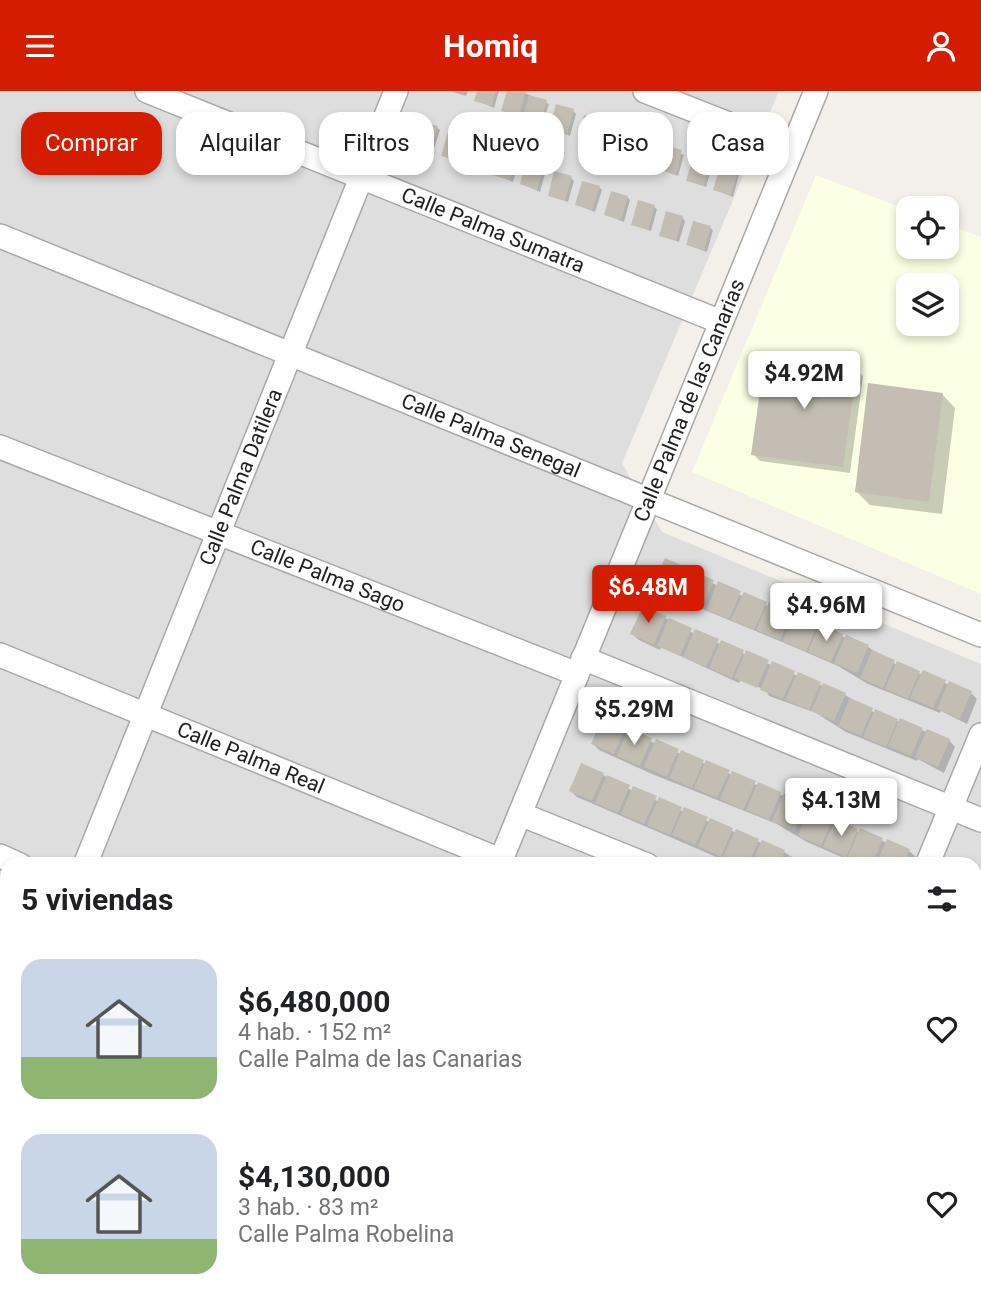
<!DOCTYPE html>
<html lang="es">
<head>
<meta charset="utf-8">
<style>
	:root { --surface:#fff; --page:#f2f2f2; --text:#202124; --muted:#757577; --accent:#d31c00 }
	body { margin:0; font-family:Roboto,sans-serif; background:var(--page); color:var(--text); height:100vh; display:flex; flex-direction:column; font-size:26px; white-space:nowrap }
	* { box-sizing:border-box; margin:0 }
	p { font-size:23px; color:var(--muted) }
	.icon { flex:none; width:38px; height:38px; fill:none; stroke:currentColor; stroke-width:2; stroke-linecap:round; stroke-linejoin:round }
	.map { position:relative; flex:1; overflow:hidden }
	.drawer { position:absolute; left:0px; top:766px; width:982px; height:450px; display:flex; flex-direction:column; background:var(--surface); border-radius:21px 21px 0 0; box-shadow:0 4px 10px #0003 }
	.drawer>* { flex:none }
	.banner { position:absolute; left:21px; top:21px; width:940px; height:63px; display:flex; gap:14px }
	.controls { position:absolute; left:896px; top:105px; display:grid; gap:14px }
	.controls a { display:grid; place-items:center; width:63px; height:63px; border-radius:14px; background:var(--surface); box-shadow:0 4px 10px #0003; font-size:35px }
	.price { position:absolute; translate:-50% -60px; padding:0 16px; border-radius:7px; background:#fff; color:#222; font-size:23px; line-height:46px; filter:drop-shadow(0 2px 4px #0008) }
	.price::after { content:''; position:absolute; left:50%; top:42px; width:21px; height:16px; margin-left:-10px; background:inherit; clip-path:polygon(0 0,100% 0,50% 100%) }
	.price.active { background:var(--accent); color:#fff }
	ul { padding:0; list-style:none }
	li { display:flex; align-items:center; gap:21px; height:175px; padding:0 21px }
	li span { display:grid; place-items:center; flex:none; width:196px; height:140px; border-radius:21px; color:#555 }
	li>.icon { margin-inline-start:auto }
	span .icon { width:84px; height:84px; fill:#fffc; stroke-width:1 }
	li b { font-size:30px }
	h2 { display:flex; justify-content:space-between; align-items:center; height:84px; padding:0 21px; font-size:30px }
	.chip { padding:0 24px; border-radius:21px; background:var(--surface); box-shadow:0 4px 10px #0003; font-size:24px; line-height:63px }
	.chip.active { background:var(--accent); color:#fff }
	header { display:flex; justify-content:space-between; align-items:center; height:91px; padding:0 21px; background:var(--accent); color:#fff; font-size:32px; font-weight:700 }
	.map>svg:first-child { display:block }
	.residential { fill:#dfdede; fill-rule:evenodd }
	.education { fill:#fbffe4; fill-rule:evenodd }
	.shadow { fill:#0003 }
	.building { fill:#c3bdb3 }
	.lines { fill:none; stroke-linecap:round; stroke-linejoin:round }
	.minor-casing { stroke:#a8a8a8; stroke-width:26 }
	.minor { stroke:#fff; stroke-width:23 }
	.labels { text-anchor:middle; stroke-width:5; stroke-linejoin:round; paint-order:stroke }
	.street-label { font-size:21px; fill:#212121; stroke:#fff }
</style>
</head>
<body>
<header><svg class="icon" aria-label="menu" viewBox="0 0 24 24"><path d="M4 6h16M4 12h16M4 18h16"/></svg>Homiq<svg class="icon" aria-label="person" viewBox="0 0 24 24"><circle cx="12" cy="8" r="4"/><path d="M4 21q1-7 8-7t8 7"/></svg></header>
<div class="map">
<svg width="981" height="1216" viewBox="0 0 981 1216">
	<rect width="100%" height="100%" fill="#f2f0e8"/>
	<path class="residential" d="M 0,0 L 779,0 L 622,372 L 662,441 L 981,573 L 981,1216 L 0,1216 ZM 7,774 L 975,774 L 975,1209 L 7,1209 Z"/>
	<path class="education" d="M 816,84 L 908,119 L 908,156 L 947,156 L 947,133 L 981,146 L 981,503 L 692,381 ZM 908,194 L 947,194 L 947,233 L 908,233 Z"/>
	<path class="shadow" d="M 450,0 L 468,0 L 466,5 Z
		M 478,0 L 499,0 L 494,17 L 476,9 Z
		M 509,0 L 525,2 L 549,13 L 542,35 L 503,19 Z
		M 573,20 L 576,23 L 570,45 L 551,37 Z
		M 409,27 L 412,30 L 406,51 L 388,44 Z
		M 601,31 L 604,34 L 598,56 L 579,48 Z
		M 437,37 L 440,39 L 433,61 L 415,54 Z
		M 629,41 L 632,44 L 625,65 L 607,58 Z
		M 465,47 L 468,50 L 461,72 L 443,65 Z
		M 654,51 L 657,54 L 651,76 L 632,68 Z
		M 666,56 L 684,64 L 678,85 L 660,78 Z
		M 492,57 L 495,60 L 489,82 L 470,74 Z
		M 516,66 L 519,69 L 513,91 L 494,83 Z
		M 710,72 L 712,75 L 706,96 L 688,89 Z
		M 543,76 L 546,79 L 540,101 L 522,93 Z
		M 737,81 L 739,84 L 733,106 L 715,99 Z
		M 571,87 L 574,90 L 568,111 L 550,104 Z
		M 599,96 L 602,99 L 595,121 L 577,114 Z
		M 627,106 L 630,109 L 624,131 L 606,124 Z
		M 654,116 L 657,118 L 651,140 L 633,133 Z
		M 683,127 L 685,130 L 679,151 L 661,144 Z
		M 710,137 L 713,139 L 707,161 L 688,154 Z
		M 856,279 L 863,285 L 850,382 L 760,370 L 753,363 Z
		M 942,303 L 955,317 L 942,423 L 870,414 L 857,401 Z
		M 687,479 L 718,495 L 868,556 L 897,574 L 971,602 L 977,608 L 967,633 L 941,620 L 940,622 L 868,593 L 838,575 L 787,553 L 661,501 L 655,495 Z
		M 665,527 L 695,543 L 845,604 L 875,622 L 949,649 L 955,656 L 944,682 L 918,668 L 917,670 L 846,641 L 816,622 L 769,605 L 766,599 L 741,589 L 739,592 L 661,556 L 660,559 L 639,549 L 632,543 Z
		M 625,637 L 656,653 L 806,714 L 835,732 L 909,760 L 916,766 L 912,774 L 863,774 L 854,768 L 853,771 L 807,751 L 777,733 L 652,683 L 599,659 L 593,653 Z
		M 603,684 L 633,700 L 784,761 L 806,774 L 735,774 L 577,706 L 571,700 Z
		M 975,783 L 981,785 L 981,819 L 975,816 Z
		M 975,835 L 981,838 L 981,872 L 975,869 Z
		M 975,1142 L 981,1146 L 981,1179 L 975,1176 Z
		M 975,1202 L 981,1205 L 981,1216 L 927,1216 L 912,1209 L 975,1209 Z
		M 471,1209 L 552,1209 L 565,1216 L 489,1216 Z
		M 606,1209 L 629,1209 L 626,1216 L 614,1216 Z
		M 633,1209 L 670,1209 L 667,1216 L 630,1216 Z
		M 670,1209 L 700,1209 L 697,1216 L 681,1216 Z"/>
	<path class="building" d="M 477,0 L 496,0 L 492,15 L 474,10 Z
		M 507,0 L 526,0 L 519,25 L 501,20 Z
		M 529,4 L 547,9 L 540,33 L 522,28 Z
		M 556,13 L 574,18 L 567,43 L 549,38 Z
		M 393,20 L 410,25 L 403,50 L 386,45 Z
		M 584,24 L 602,30 L 595,54 L 578,49 Z
		M 420,30 L 438,35 L 431,59 L 413,54 Z
		M 612,34 L 630,39 L 623,64 L 605,59 Z
		M 448,41 L 466,46 L 459,70 L 441,65 Z
		M 637,44 L 655,49 L 648,74 L 630,69 Z
		M 475,51 L 493,56 L 486,80 L 468,75 Z
		M 665,54 L 682,59 L 676,84 L 658,78 Z
		M 499,60 L 517,65 L 510,89 L 492,84 Z
		M 693,65 L 711,70 L 704,95 L 686,90 Z
		M 526,69 L 544,74 L 537,99 L 520,93 Z
		M 720,75 L 738,80 L 731,104 L 713,99 Z
		M 554,80 L 572,85 L 565,110 L 548,105 Z
		M 582,90 L 600,95 L 592,119 L 575,114 Z
		M 611,100 L 628,105 L 621,129 L 604,124 Z
		M 638,109 L 655,114 L 648,139 L 631,134 Z
		M 666,120 L 683,125 L 676,150 L 659,145 Z
		M 693,130 L 711,135 L 704,159 L 686,154 Z
		M 765,265 L 857,277 L 843,376 L 751,364 Z
		M 868,292 L 943,302 L 929,411 L 855,401 Z
		M 665,467 L 688,477 L 676,505 L 652,495 Z
		M 691,479 L 714,489 L 702,517 L 679,507 Z
		M 718,490 L 741,500 L 729,528 L 706,519 Z
		M 744,501 L 767,511 L 754,539 L 731,529 Z
		M 769,511 L 792,521 L 780,549 L 756,539 Z
		M 643,515 L 666,525 L 654,554 L 630,543 Z
		M 795,522 L 818,532 L 806,561 L 783,550 Z
		M 669,527 L 692,537 L 680,565 L 657,555 Z
		M 820,533 L 843,543 L 831,571 L 808,561 Z
		M 695,538 L 719,548 L 706,576 L 683,566 Z
		M 846,544 L 869,554 L 857,582 L 834,572 Z
		M 721,549 L 744,559 L 732,587 L 709,577 Z
		M 746,559 L 769,569 L 757,597 L 734,587 Z
		M 872,559 L 895,569 L 883,597 L 860,587 Z
		M 772,570 L 795,580 L 783,608 L 760,599 Z
		M 897,570 L 920,580 L 908,608 L 885,598 Z
		M 923,579 L 946,589 L 933,617 L 910,607 Z
		M 798,581 L 821,591 L 809,619 L 785,609 Z
		M 949,590 L 972,600 L 960,628 L 937,618 Z
		M 823,592 L 846,602 L 834,630 L 811,620 Z
		M 850,607 L 873,617 L 861,645 L 838,635 Z
		M 875,618 L 898,628 L 886,656 L 863,646 Z
		M 603,625 L 626,635 L 614,663 L 591,653 Z
		M 900,627 L 923,637 L 911,665 L 888,655 Z
		M 629,637 L 652,647 L 640,675 L 617,665 Z
		M 927,638 L 950,648 L 938,676 L 915,666 Z
		M 656,648 L 679,658 L 667,686 L 644,676 Z
		M 681,659 L 704,669 L 692,697 L 669,687 Z
		M 706,669 L 730,679 L 717,707 L 694,697 Z
		M 581,672 L 604,682 L 592,710 L 569,700 Z
		M 732,680 L 756,690 L 743,719 L 720,708 Z
		M 607,684 L 630,694 L 618,722 L 595,712 Z
		M 758,691 L 781,701 L 769,729 L 746,719 Z
		M 633,695 L 657,705 L 644,733 L 621,723 Z
		M 784,702 L 807,712 L 795,740 L 772,730 Z
		M 659,706 L 682,716 L 670,744 L 647,734 Z
		M 684,716 L 708,726 L 695,754 L 672,744 Z
		M 810,717 L 833,727 L 821,755 L 798,745 Z
		M 710,727 L 733,737 L 721,766 L 698,755 Z
		M 835,728 L 858,738 L 846,766 L 823,756 Z
		M 860,737 L 883,747 L 872,774 L 848,765 Z
		M 736,738 L 759,748 L 748,774 L 723,766 Z
		M 887,748 L 910,758 L 903,774 L 876,774 Z
		M 762,749 L 785,759 L 779,774 L 751,774 Z
		M 788,764 L 810,774 L 784,774 Z
		M 981,794 L 981,817 L 975,814 Z
		M 975,833 L 981,836 L 981,853 L 975,868 Z
		M 975,960 L 981,963 L 981,996 L 975,993 Z
		M 975,1018 L 981,1021 L 981,1054 L 975,1051 Z
		M 981,1147 L 981,1177 L 975,1174 L 975,1162 Z
		M 975,1200 L 981,1203 L 980,1216 L 953,1216 L 955,1209 L 975,1209 Z
		M 479,1209 L 506,1209 L 503,1216 Z
		M 509,1209 L 537,1209 L 534,1216 L 507,1216 Z
		M 539,1209 L 556,1209 L 565,1213 L 564,1216 L 537,1216 Z
		M 604,1209 L 631,1209 L 628,1216 Z
		M 633,1209 L 661,1209 L 658,1216 L 630,1216 Z
		M 925,1209 L 953,1209 L 950,1216 L 933,1216 L 924,1212 Z"/>
	<g class="lines">
		<g class="minor-casing">
			<g id="minor">
				<path id="s1" d="M 147,0 L 721,231"/>
				<path d="M 645,0 L 792,58"/>
				<path id="s2" d="M 0,145 L 981,544"/>
				<path id="s3" d="M 0,356 L 577,583"/>
				<path id="s4" d="M 0,564 L 500,769"/>
				<path d="M 583,567 L 981,729"/>
				<path d="M 520,723 L 647,774"/>
				<path d="M 0,765 L 20,774"/>
				<path id="s5" d="M 85,774 L 396,0"/>
				<path id="s6" d="M 499,774 L 816,0"/>
				<path d="M 927,774 L 981,644"/>
				<path d="M 975,907 L 981,910"/>
				<path d="M 0,980 L 7,963"/>
				<path d="M 975,1090 L 981,1093"/>
				<path d="M 0,1175 L 7,1178"/>
				<path d="M 83,1209 L 100,1216"/>
				<path d="M 377,1209 L 393,1216"/>
				<path d="M 818,1209 L 835,1216"/>
				<path d="M 317,1216 L 320,1209"/>
				<path d="M 745,1216 L 747,1209"/>
			</g>
		</g>
		<use href="#minor" class="minor"/>
	</g>
	<g class="labels">
		<g class="street-label">
			<text dy="7" stroke="none"><textPath href="#s1" startOffset="373">Calle Palma Sumatra</textPath></text>
			<text dy="7" stroke="none"><textPath href="#s6" startOffset="502">Calle Palma de las Canarias</textPath></text>
			<text dy="7" stroke="none"><textPath href="#s2" startOffset="530">Calle Palma Senegal</textPath></text>
			<text dy="7" stroke="none"><textPath href="#s5" startOffset="418">Calle Palma Datilera</textPath></text>
			<text dy="7" stroke="none"><textPath href="#s3" startOffset="352">Calle Palma Sago</textPath></text>
			<text dy="7" stroke="none"><textPath href="#s4" startOffset="271">Calle Palma Real</textPath></text>
		</g>
	</g>
</svg>
<div class="controls">
<a><svg class="icon" aria-label="locate" viewBox="0 0 24 24"><circle cx="12" cy="12" r="6"/><path d="M12 2v4M12 18v4M2 12h4M18 12h4"/></svg></a>
<a><svg class="icon" aria-label="layers" viewBox="0 0 24 24"><path d="M12 4l9 5-9 5-9-5zM3 14l9 5 9-5"/></svg></a>
</div>
<b class="price" style="left:804px;top:320px">$4.92M</b>
<b class="price active" style="left:648px;top:534px">$6.48M</b>
<b class="price" style="left:826px;top:552px">$4.96M</b>
<b class="price" style="left:634px;top:656px">$5.29M</b>
<b class="price" style="left:841px;top:747px">$4.13M</b>
<div class="banner">
<a class="chip active">Comprar</a>
<a class="chip">Alquilar</a>
<a class="chip">Filtros</a>
<a class="chip">Nuevo</a>
<a class="chip">Piso</a>
<a class="chip">Casa</a>
</div>
<section class="drawer">
<h2>5 viviendas<svg class="icon" aria-label="filters" viewBox="0 0 24 24"><path d="M4 7h16M4 17h16"/><circle cx="9" cy="7" r="2"/><circle cx="15" cy="17" r="2"/></svg></h2>
<ul>
<li><span style="background:linear-gradient(#c9d6e8 70%,#8fb573 0)"><svg class="icon" aria-label="home" viewBox="0 0 24 24"><path d="M3 11l9-7 9 7M6 9v11h12V9"/></svg></span><div><b>$6,480,000</b><p>4 hab. · 152 m²</p><p>Calle Palma de las Canarias</p></div><svg class="icon" aria-label="heart" viewBox="0 0 24 24"><path d="M12 20l-8-8c-3-5 5-10 8-4 3-6 11-1 8 4z"/></svg></li>
<li><span style="background:linear-gradient(#c9d6e8 75%,#8fb573 0)"><svg class="icon" aria-label="home" viewBox="0 0 24 24"><path d="M3 11l9-7 9 7M6 9v11h12V9"/></svg></span><div><b>$4,130,000</b><p>3 hab. · 83 m²</p><p>Calle Palma Robelina</p></div><svg class="icon" aria-label="heart" viewBox="0 0 24 24"><path d="M12 20l-8-8c-3-5 5-10 8-4 3-6 11-1 8 4z"/></svg></li>
</ul>
</section>
</div>
</body>
</html>
